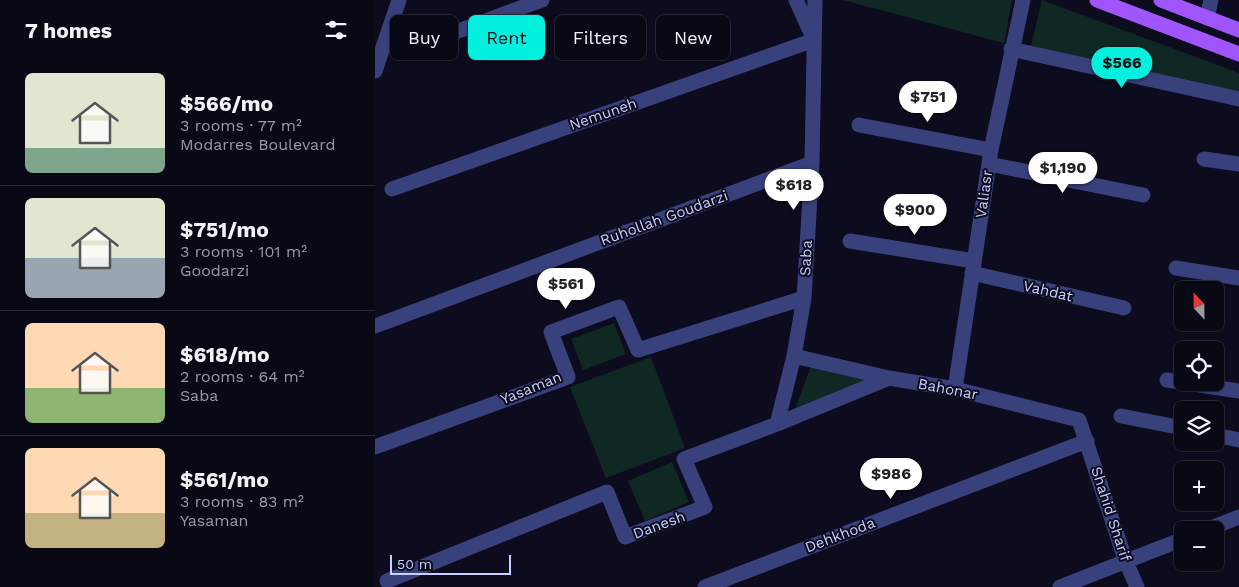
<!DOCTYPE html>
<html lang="en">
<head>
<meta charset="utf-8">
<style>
	:root { --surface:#090916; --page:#171723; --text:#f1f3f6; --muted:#999aa1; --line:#292a35; --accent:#04f0df }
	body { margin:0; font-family:"Work Sans",sans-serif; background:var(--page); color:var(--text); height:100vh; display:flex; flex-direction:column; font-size:19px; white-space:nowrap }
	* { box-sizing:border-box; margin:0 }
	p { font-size:16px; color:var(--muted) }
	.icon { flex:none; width:28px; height:28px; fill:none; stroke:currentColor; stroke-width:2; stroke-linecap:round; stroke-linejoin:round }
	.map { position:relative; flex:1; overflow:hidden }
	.sheet { display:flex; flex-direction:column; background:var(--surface); width:375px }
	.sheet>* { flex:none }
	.hud { position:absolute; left:15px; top:15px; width:475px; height:45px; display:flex; gap:10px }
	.needle { width:32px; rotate:338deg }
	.tools { position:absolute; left:799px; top:281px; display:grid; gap:10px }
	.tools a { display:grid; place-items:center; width:50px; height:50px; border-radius:8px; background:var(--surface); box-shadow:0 1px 4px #0004,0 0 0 1px var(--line); font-size:25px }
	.scale { position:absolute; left:15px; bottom:12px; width:121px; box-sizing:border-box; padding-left:5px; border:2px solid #cacefe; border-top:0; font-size:14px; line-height:18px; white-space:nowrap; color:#cacefe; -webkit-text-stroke:4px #0c0c1e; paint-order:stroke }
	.price { position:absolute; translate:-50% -42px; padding:0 11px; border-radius:18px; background:#fff; color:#222; font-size:16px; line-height:32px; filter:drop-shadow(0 1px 2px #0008) }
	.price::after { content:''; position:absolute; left:50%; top:30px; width:15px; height:11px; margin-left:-8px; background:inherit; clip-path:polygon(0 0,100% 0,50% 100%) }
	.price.on { background:var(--accent); color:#111 }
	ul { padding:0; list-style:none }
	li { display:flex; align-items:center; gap:15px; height:125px; padding:0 25px }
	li+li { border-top:1px solid var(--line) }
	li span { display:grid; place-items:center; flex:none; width:140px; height:100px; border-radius:8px; color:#555 }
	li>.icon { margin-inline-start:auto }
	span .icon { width:60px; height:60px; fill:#fffc; stroke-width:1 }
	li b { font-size:21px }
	h2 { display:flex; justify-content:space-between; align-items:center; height:60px; padding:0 25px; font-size:21px }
	.pill { padding:0 18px; border-radius:8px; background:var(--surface); box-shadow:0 1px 4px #0004,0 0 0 1px var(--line); font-size:18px; line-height:45px }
	.pill.on { background:var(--accent); color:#111 }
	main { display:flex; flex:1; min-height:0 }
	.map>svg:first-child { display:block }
	.green { fill:#102823 }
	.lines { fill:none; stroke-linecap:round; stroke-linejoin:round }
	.minor { stroke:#38417c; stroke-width:15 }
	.major { stroke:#a054fc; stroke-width:15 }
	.labels { text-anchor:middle; stroke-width:4; stroke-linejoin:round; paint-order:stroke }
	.street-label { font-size:15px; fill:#cacefe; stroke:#0c0c1e }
</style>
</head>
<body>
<main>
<section class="sheet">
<h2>7 homes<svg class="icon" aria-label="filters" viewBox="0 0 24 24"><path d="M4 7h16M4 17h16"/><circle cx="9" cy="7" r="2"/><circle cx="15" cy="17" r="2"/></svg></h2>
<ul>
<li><span style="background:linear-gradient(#dfe7d0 75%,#7fa58c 0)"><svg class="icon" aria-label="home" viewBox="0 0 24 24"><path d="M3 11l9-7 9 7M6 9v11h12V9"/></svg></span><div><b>$566/mo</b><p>3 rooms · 77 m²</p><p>Modarres Boulevard</p></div></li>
<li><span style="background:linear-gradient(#dfe7d0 60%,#9aa5b1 0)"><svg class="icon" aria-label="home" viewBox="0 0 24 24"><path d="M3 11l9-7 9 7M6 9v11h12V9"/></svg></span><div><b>$751/mo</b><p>3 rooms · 101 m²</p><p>Goodarzi</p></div></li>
<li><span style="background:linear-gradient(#ffd9b3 65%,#8fb573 0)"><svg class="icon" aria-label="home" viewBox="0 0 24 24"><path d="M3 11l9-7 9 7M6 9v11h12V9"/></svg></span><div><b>$618/mo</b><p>2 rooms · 64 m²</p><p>Saba</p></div></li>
<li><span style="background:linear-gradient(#ffd9b3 65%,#c2b280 0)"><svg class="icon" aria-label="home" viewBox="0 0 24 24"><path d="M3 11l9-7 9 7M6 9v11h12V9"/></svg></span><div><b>$561/mo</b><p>3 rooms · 83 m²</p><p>Yasaman</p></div></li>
</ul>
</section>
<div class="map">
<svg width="864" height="587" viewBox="0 0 864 587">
	<rect width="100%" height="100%" fill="#0c0c1e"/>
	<path class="green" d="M 468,0 L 637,0 L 629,43 Z
		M 667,0 L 864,73 L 864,93 L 655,50 Z
		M 239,323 L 251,354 L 208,370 L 196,339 Z
		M 276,357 L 310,448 L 231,478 L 195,387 Z
		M 436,366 L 490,380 L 420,409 Z
		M 297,462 L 314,502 L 270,521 L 253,481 Z"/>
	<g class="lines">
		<path class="minor" d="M 832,18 L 836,0
			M 43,46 L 167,0
			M 636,49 L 864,99
			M 0,71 L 24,0
			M 484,125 L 616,150
			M 829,159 L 864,164
			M 614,164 L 768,195
			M 17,189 L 439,40 L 421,0
			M 475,241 L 599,261
			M 801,268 L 864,278
			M 597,273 L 749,308
			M 0,326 L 437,163
			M 419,356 L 514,378 L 580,389 L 704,420 L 751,562 L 762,587
			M 792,380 L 864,391
			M 580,389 L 616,150 L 648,0
			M 746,416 L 808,428
			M 402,424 L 419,356 L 429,298 L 437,163 L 440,0
			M 840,435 L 864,440
			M 0,447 L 193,377 L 176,332 L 244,307 L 263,350 L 429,298
			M 831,530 L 864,517
			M 12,581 L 232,492 L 250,537 L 330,507 L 309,459 L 402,424 L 514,378
			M 330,587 L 712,441
			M 685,587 L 808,539"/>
		<path class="major" d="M 722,0 L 864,54
			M 786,0 L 864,30"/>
	</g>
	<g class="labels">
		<g class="street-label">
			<text transform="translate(228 114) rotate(-19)" y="5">Nemuneh</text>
			<text transform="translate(609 194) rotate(-82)" y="5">Valiasr</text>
			<text transform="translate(289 218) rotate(-20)" y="5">Ruhollah Goudarzi</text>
			<text transform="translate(431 258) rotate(-87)" y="5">Saba</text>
			<text transform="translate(673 291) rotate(13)" y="5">Vahdat</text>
			<text transform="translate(156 388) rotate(-22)" y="5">Yasaman</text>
			<text transform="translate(573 389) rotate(11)" y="5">Bahonar</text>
			<text transform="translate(736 514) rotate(72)" y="5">Shahid Sharif</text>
			<text transform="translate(284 525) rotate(-20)" y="5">Danesh</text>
			<text transform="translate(465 535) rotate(-21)" y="5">Dehkhoda</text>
		</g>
	</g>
</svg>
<div class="tools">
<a><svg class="needle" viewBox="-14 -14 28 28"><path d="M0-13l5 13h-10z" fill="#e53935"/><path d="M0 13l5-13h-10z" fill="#999aa1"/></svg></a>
<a><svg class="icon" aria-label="locate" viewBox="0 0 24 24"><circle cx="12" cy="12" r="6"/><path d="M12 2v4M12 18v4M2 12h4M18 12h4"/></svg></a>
<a><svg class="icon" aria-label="layers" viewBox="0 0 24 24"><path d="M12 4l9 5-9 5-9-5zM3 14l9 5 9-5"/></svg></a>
<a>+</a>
<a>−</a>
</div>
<div class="scale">50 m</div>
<b class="price on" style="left:747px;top:89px">$566</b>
<b class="price" style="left:553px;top:123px">$751</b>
<b class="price" style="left:688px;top:194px">$1,190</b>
<b class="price" style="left:419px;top:211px">$618</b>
<b class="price" style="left:540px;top:236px">$900</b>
<b class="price" style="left:191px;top:310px">$561</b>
<b class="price" style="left:516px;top:500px">$986</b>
<div class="hud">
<a class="pill">Buy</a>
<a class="pill on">Rent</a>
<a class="pill">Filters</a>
<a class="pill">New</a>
</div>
</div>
</main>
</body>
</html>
